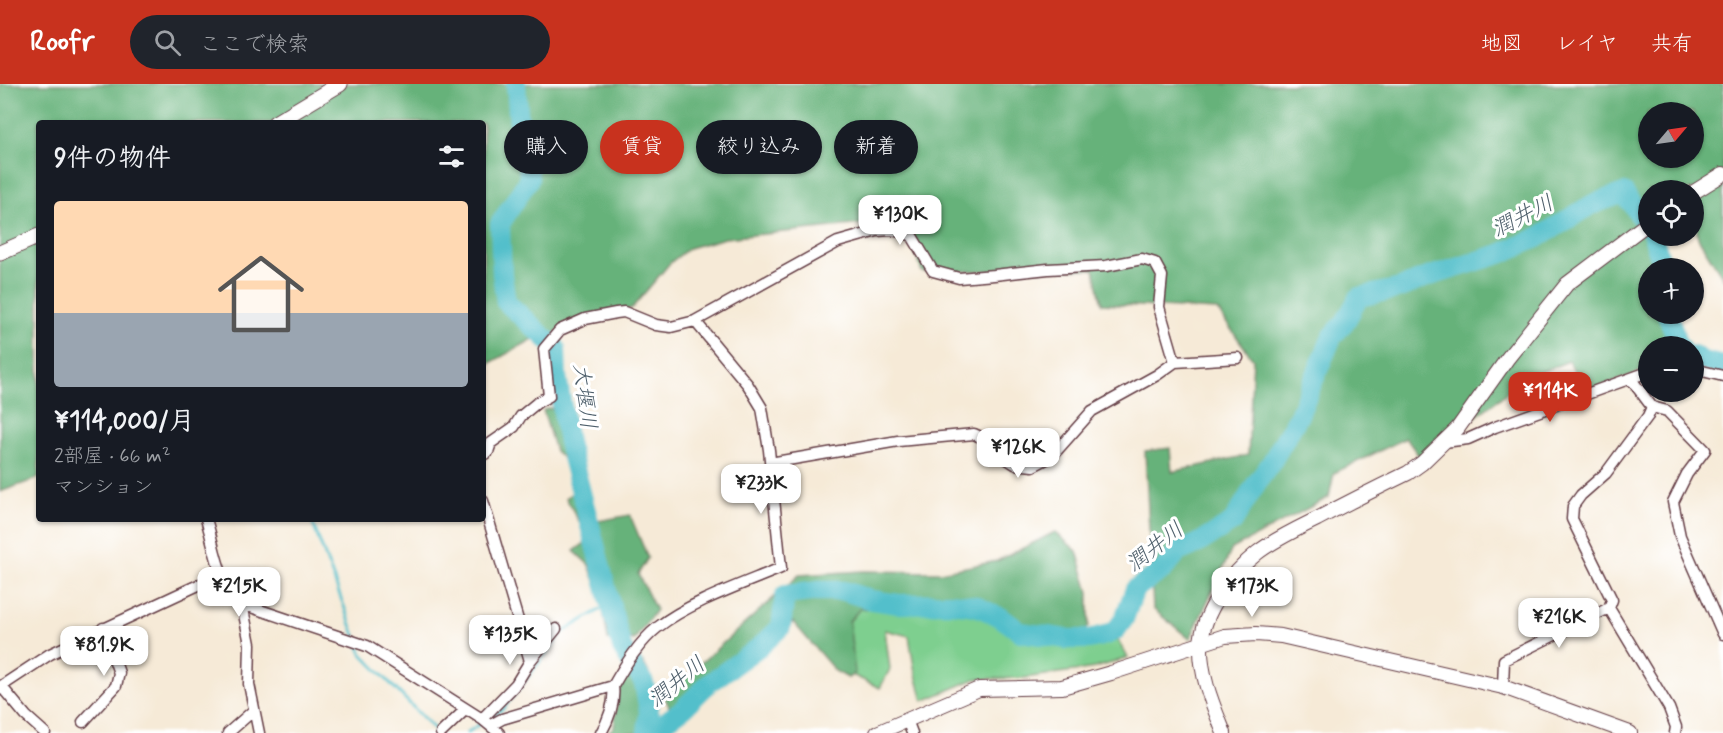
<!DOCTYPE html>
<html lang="ja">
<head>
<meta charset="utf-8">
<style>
	:root { --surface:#171b24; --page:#20242c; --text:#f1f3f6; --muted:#9ea1a6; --accent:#c8321e }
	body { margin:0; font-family:Mynerve,"Klee One",sans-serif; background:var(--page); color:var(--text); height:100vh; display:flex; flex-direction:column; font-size:22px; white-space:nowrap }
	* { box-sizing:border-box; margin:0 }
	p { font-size:20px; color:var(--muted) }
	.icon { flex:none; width:33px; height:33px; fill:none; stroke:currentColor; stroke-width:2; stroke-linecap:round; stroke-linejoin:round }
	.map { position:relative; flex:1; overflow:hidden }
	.panel { position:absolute; left:36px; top:36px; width:450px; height:402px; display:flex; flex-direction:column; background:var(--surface); border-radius:6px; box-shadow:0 2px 4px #0004 }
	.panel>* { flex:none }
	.banner { position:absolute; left:504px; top:36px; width:570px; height:54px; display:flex; gap:12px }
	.needle { width:39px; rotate:61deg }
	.controls { position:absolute; left:1638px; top:18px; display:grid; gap:12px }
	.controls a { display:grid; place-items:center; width:66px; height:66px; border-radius:50%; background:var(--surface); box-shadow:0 2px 4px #0004; font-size:30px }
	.price { position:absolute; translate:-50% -51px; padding:0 14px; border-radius:12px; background:#fff; color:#222; font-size:20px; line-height:39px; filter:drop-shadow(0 2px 3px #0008) }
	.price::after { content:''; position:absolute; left:50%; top:36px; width:18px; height:14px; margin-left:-9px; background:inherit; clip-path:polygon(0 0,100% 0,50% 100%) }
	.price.on { background:var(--accent); color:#fff }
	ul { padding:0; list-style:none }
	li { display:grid; align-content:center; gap:12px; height:318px; padding:0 18px }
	li span { display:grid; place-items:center; height:186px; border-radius:6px; color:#555 }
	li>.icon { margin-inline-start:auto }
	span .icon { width:108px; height:108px; fill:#fffc; stroke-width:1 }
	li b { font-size:26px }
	h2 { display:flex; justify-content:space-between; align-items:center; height:72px; padding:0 18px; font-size:26px }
	.pill { padding:0 21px; border-radius:27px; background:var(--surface); box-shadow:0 2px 4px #0004; font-size:21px; line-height:54px }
	.pill.on { background:var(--accent); color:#fff }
	header { display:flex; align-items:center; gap:36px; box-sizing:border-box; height:84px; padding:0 30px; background:var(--accent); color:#fff }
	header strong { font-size:28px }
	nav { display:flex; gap:33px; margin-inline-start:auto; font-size:21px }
	.search { width:420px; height:54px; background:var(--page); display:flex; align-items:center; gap:15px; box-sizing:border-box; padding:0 21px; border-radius:33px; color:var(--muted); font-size:22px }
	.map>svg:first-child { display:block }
	.green { fill:#7ecf8f; stroke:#64775d; stroke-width:1.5 }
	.forest { fill:#66b27a; stroke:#586852; stroke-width:1.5; fill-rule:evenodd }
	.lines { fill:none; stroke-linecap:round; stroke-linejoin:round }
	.stream { stroke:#53bfcb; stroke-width:3 }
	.river { stroke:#53bfcb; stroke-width:20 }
	.minor-casing { stroke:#643d45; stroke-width:13 }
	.tertiary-casing { stroke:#643d45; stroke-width:16 }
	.secondary-casing { stroke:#643d45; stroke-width:17 }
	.minor { stroke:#fff; stroke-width:10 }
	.tertiary { stroke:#fff; stroke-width:14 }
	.secondary { stroke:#fff; stroke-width:15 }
	.labels { text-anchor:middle; stroke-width:6; stroke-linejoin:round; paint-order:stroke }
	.water-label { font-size:22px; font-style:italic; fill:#4e5f6b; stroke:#fff }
</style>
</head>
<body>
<header>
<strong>Roofr</strong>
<div class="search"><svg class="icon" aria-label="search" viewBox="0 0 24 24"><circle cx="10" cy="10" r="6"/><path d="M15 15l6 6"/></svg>ここで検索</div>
<nav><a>地図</a><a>レイヤ</a><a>共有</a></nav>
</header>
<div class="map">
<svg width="1723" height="649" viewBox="0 0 1723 649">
	<rect width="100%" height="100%" fill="#fff"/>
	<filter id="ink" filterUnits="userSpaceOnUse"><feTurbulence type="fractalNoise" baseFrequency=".0167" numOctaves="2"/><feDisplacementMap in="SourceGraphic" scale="12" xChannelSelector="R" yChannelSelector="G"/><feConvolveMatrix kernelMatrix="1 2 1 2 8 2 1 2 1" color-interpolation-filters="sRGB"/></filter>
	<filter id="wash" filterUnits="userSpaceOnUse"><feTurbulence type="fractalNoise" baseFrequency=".008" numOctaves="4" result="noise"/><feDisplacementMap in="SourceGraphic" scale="24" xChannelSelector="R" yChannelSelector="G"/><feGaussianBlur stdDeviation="1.35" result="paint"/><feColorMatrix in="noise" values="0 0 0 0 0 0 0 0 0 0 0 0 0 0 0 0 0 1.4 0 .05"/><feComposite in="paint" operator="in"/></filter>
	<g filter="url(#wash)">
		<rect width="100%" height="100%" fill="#f6ead7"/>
		<path class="green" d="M 955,519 L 1071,555 L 1117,554 L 1128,574 L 1095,584 L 1024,594 L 975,595 L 923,617 L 914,583 L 909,552 L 885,546 L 890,585 L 880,604 L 852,591 L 845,543 L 859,525 Z"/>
		<path class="forest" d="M 0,0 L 1723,0 L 1723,194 L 1698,154 L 1695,134 L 1694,134 L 1694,106 L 1648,106 L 1648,152 L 1652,152 L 1658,184 L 1648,184 L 1648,230 L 1665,230 L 1671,262 L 1648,262 L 1648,285 L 1585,308 L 1569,277 L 1526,294 L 1421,375 L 1406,354 L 1334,389 L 1329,413 L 1232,465 L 1190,555 L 1153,525 L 1145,367 L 1170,364 L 1172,388 L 1248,371 L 1253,275 L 1217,226 L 1102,220 L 1094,185 L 922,188 L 903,136 L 725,154 L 689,164 L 670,179 L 632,224 L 547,251 L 522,231 L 537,253 L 483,283 L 483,39 L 39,39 L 39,394 L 0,408 ZM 1648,28 L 1694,28 L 1694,74 L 1648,74 Z
			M 551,324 L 569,343 L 598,437 L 630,431 L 648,474 L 638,490 L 656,526 L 634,556 L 622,552 L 608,556 L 601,513 L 589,481 L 574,467 L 589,456 L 566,414 L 573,408 L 563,374 L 555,367 L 543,326 Z
			M 1055,448 L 1077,467 L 1089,508 L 1089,542 L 1078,555 L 1025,557 L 997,534 L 967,527 L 881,522 L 860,525 L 849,537 L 855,589 L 848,594 L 835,587 L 793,538 L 742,584 L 694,618 L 673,631 L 664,612 L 799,491 L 863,487 L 940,488 L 997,477 Z
			M 643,578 L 649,589 L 656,620 L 653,639 L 638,649 L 607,649 L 614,643 L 618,610 L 631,579 Z"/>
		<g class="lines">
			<path class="stream" d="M 311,435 L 356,554
				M 359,563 L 362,570 L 437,648
				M 489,634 L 503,625 L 563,548 L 610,520
				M 467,649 L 481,639"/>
			<path class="river" d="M 516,0 L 519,41 L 527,67 L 529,95 L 500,140 L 502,190 L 506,218 L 556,264 L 557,292 L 568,358 L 622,564 L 644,599 L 649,627 L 647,649
				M 1653,152 L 1663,184
				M 1667,230 L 1673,245 L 1677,260 L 1680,262
				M 1694,271 L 1703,277 L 1723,282
				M 650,649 L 684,624 L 708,600 L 762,561 L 781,543 L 785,511 L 819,507 L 844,507 L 872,516 L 899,520 L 951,519 L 976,522 L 1000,533 L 1021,548 L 1067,555 L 1089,555 L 1106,551 L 1116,546 L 1124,535 L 1135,505 L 1163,486 L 1178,468 L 1197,460 L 1233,438 L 1256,400 L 1271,379 L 1298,333 L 1332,253 L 1345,238 L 1359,213 L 1401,204 L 1424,194 L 1500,170 L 1539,153 L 1593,120 L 1624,109 L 1648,143"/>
		</g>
	</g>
	<g filter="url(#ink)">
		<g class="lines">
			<g class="minor-casing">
				<path id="minor" d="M 1694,285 L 1723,292
					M 1631,295 L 1652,323
					M 1444,358 L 1468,355 L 1495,343 L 1648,288
					M 483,371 L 488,368 L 491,359 L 514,343 L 521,332 L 538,318 L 549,312 L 544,265 L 560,246 L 585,235 L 616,229 L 624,228 L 656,241 L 671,243 L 695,237 L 838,158 L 877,147 L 891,146 L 903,148 L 912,152 L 933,187 L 959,194 L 994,191 L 1048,185 L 1106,182 L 1142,175 L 1155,179 L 1162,192 L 1159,223 L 1175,278
					M 770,379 L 898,357 L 974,350 L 989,357 L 1004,373 L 1015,380 L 1033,382 L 1052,372 L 1092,327 L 1157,291 L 1175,278 L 1238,274
					M 483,417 L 530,577
					M 206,435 C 215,463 218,501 242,520 L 367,562 L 482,635 L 499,649
					M 242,520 L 250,560 L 249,600 L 259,649
					M 1,602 L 26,632 L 45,649
					M 0,603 L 50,570 L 222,490
					M 1503,603 L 1504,576 L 1609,524
					M 482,635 L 516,600 L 530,577 L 556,545
					M 907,636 L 912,649
					M 83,638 L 116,602 L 119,589 L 103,544
					M 491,641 L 502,635 L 613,602
					M 228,649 L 254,626
					M 441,649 L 466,625
					M 601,649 C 609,635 615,618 613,602 C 625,581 639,558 658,543 C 690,518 743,500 781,484 L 769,366 L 762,324 L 748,301 L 695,237
					M 1675,649 L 1676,643 L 1669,624 L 1609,524 L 1612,516 L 1572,435 L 1573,422 L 1581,411 L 1606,389 L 1648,332 L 1652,323 L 1667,327 L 1705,366 L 1687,390 L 1673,418 L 1680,452 L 1723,550"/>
			</g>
			<g class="tertiary-casing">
				<path id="tertiary" d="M 1694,108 L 1723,90
					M 877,649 L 979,605 L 1062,603 L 1111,589 L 1225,552 L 1256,550 L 1281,552 L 1503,603 L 1630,649
					M 1224,649 C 1213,621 1200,592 1201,561 C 1202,528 1233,488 1257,469 C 1275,455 1297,445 1317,435 C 1347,419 1377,404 1408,389 L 1422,379 L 1458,344 L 1507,275 L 1567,200 L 1648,139"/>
			</g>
			<g class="secondary-casing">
				<path id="secondary" d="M 275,39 L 340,0
					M 0,169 L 39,152"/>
			</g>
			<use href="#minor" class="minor"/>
			<use href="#tertiary" class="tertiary"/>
			<use href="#secondary" class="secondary"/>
		</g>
	</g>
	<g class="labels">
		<g class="water-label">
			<text transform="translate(1522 131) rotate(-27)" y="8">潤井川</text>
			<text transform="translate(586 312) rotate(83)" y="8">大堰川</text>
			<text transform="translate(1154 462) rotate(-38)" y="8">潤井川</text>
			<text transform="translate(676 597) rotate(-39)" y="8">潤井川</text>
		</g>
	</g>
</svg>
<div class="controls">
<a><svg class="needle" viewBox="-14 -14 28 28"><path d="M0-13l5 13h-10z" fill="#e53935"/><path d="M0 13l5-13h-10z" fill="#9ea1a6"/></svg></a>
<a><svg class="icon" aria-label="locate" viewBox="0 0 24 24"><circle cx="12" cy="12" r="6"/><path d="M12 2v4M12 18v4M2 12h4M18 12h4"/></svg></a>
<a>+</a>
<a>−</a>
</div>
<b class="price" style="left:900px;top:162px">¥130K</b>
<b class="price on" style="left:1550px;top:339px">¥114K</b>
<b class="price" style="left:1018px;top:395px">¥126K</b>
<b class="price" style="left:761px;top:431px">¥233K</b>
<b class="price" style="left:239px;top:534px">¥215K</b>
<b class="price" style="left:1252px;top:534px">¥173K</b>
<b class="price" style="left:1559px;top:565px">¥216K</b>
<b class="price" style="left:510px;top:582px">¥135K</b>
<b class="price" style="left:104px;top:593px">¥81.9K</b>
<div class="banner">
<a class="pill">購入</a>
<a class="pill on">賃貸</a>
<a class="pill">絞り込み</a>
<a class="pill">新着</a>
</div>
<section class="panel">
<h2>9件の物件<svg class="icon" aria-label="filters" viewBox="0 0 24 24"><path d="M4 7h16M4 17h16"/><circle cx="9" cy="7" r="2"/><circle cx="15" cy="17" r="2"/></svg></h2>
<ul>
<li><span style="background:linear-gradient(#ffd9b3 60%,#9aa5b1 0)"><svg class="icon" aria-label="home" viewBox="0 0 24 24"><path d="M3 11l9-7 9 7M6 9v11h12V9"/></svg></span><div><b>¥114,000/月</b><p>2部屋 · 66 m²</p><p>マンション</p></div></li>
</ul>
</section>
</div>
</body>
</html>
